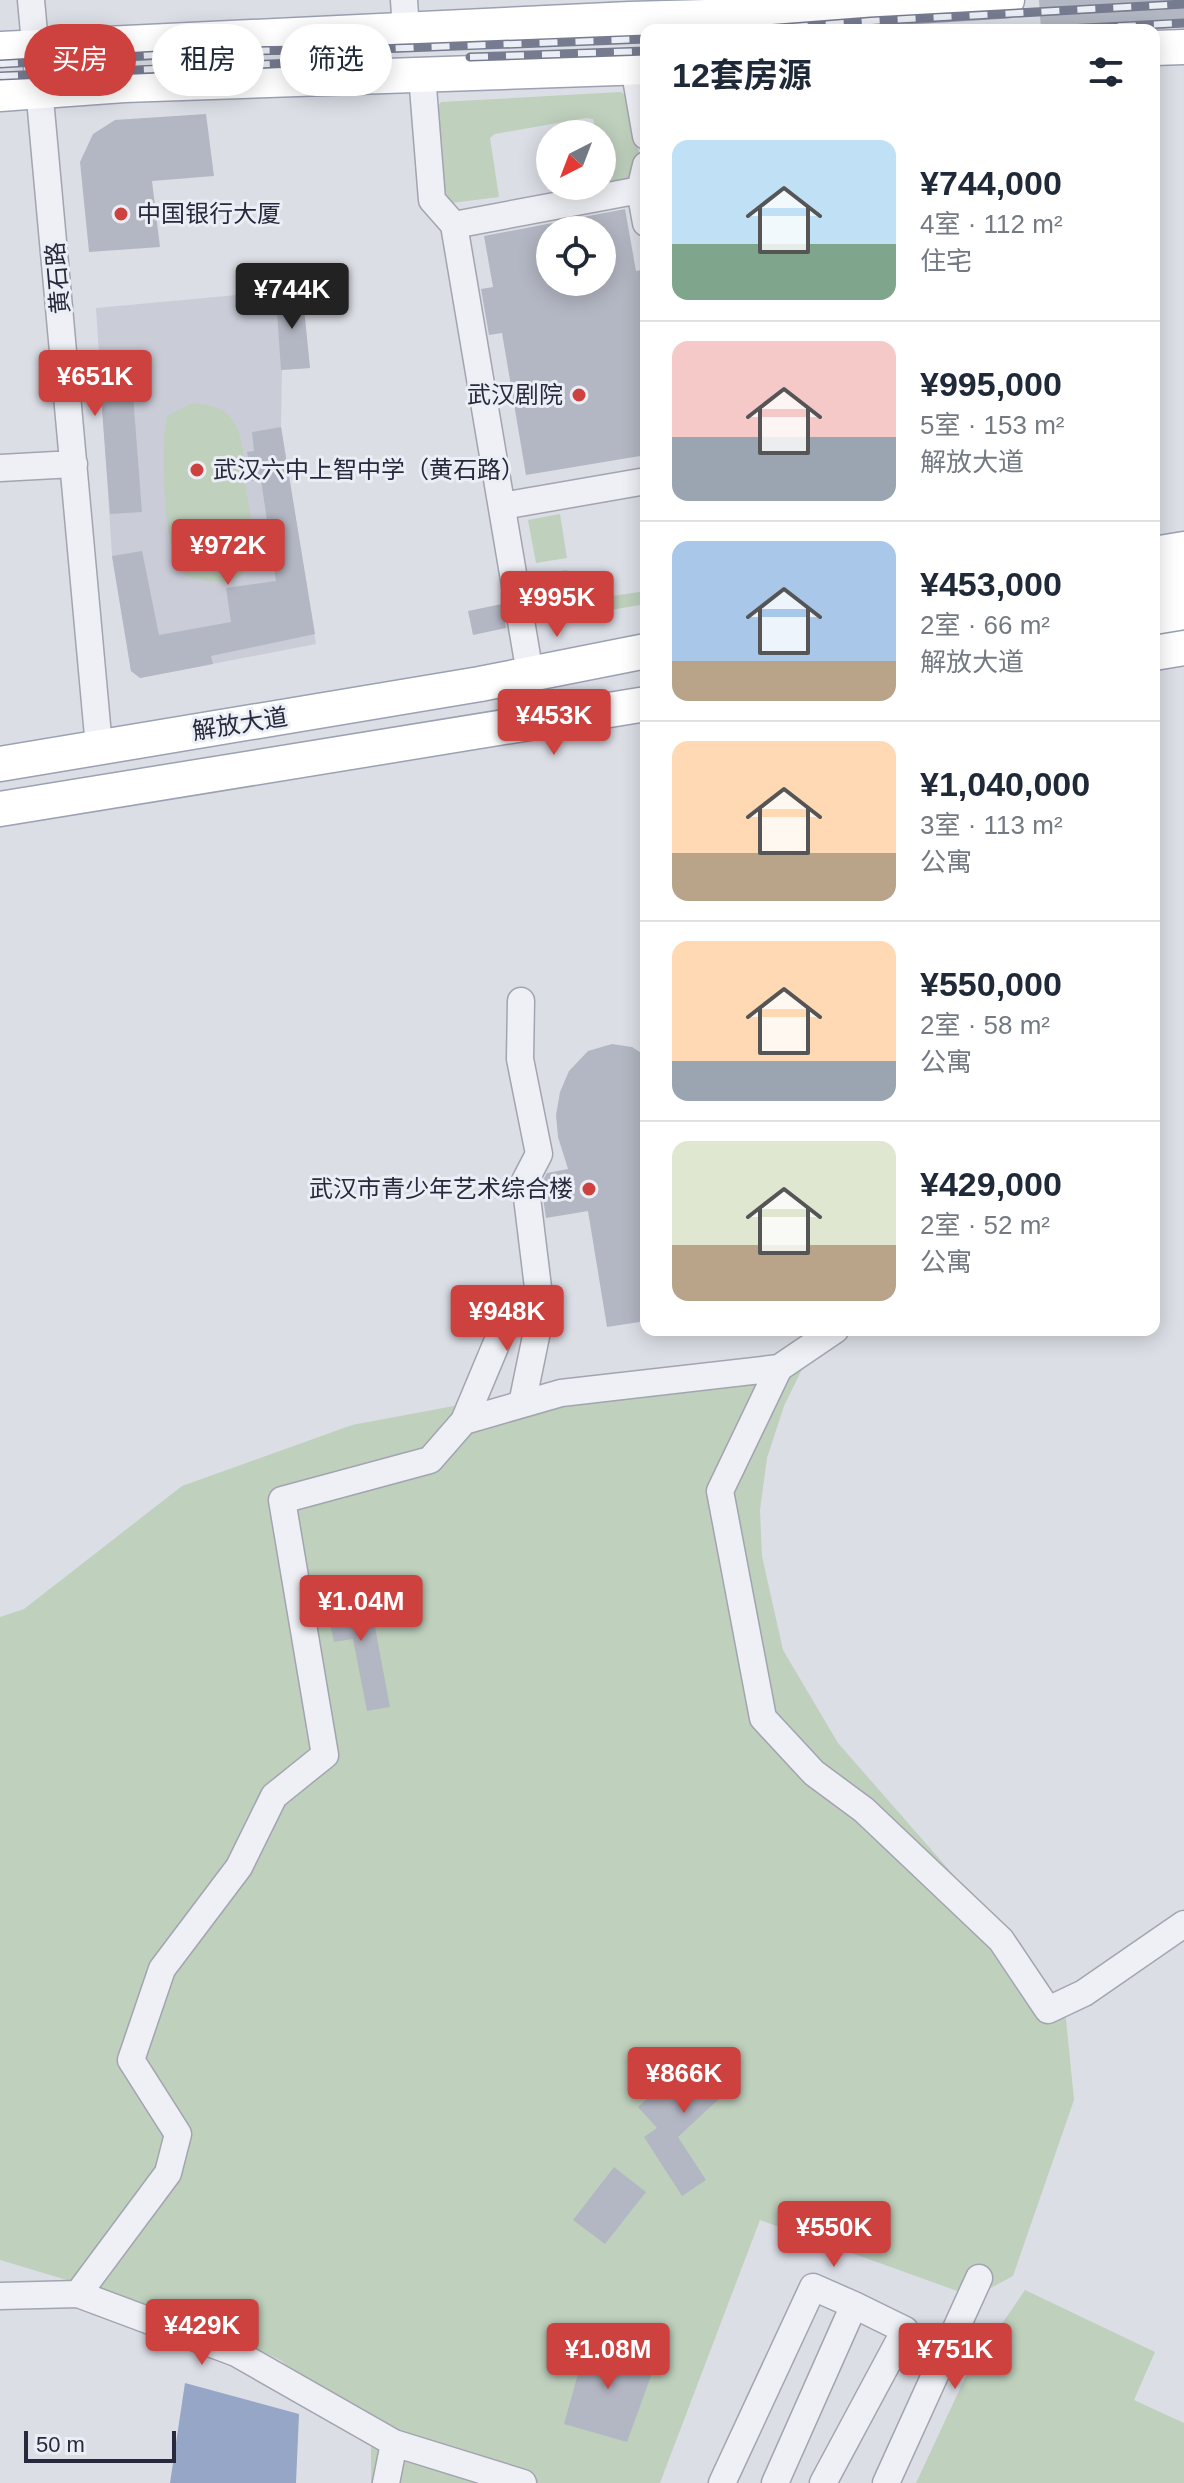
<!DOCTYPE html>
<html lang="zh">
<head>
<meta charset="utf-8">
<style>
	:root { --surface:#fff; --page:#f6f6f7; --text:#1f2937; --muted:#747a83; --line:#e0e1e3; --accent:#cd413f }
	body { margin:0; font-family:Arial,"Noto Sans SC",sans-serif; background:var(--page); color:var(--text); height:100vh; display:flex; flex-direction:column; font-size:30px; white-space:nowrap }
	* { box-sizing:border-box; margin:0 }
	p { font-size:26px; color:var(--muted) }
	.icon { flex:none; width:44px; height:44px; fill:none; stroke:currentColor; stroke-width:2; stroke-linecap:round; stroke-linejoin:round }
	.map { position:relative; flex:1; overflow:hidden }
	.side { position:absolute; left:640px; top:24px; width:520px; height:1312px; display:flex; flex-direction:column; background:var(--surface); border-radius:16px; box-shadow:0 4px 20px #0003 }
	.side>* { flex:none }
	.banner { position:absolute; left:24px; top:24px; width:496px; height:72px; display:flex; gap:16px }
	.needle { width:52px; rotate:222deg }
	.tools { position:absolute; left:536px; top:120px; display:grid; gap:16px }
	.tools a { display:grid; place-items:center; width:80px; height:80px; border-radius:50%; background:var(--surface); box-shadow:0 4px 20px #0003; font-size:40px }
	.scale { position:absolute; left:24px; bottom:20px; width:152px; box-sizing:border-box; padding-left:8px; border:4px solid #262a3c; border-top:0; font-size:22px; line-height:28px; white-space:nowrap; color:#262a3c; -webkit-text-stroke:6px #ebeef4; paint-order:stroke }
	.price { position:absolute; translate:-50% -68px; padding:0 18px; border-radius:8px; background:var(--accent); color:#fff; font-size:26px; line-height:52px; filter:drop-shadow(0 2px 4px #0008) }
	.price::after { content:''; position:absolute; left:50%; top:48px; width:24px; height:18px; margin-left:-12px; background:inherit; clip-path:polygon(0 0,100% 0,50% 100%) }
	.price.active { background:#222; color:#fff }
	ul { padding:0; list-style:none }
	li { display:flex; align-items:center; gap:24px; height:200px; padding:0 32px }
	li+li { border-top:2px solid var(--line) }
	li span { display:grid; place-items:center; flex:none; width:224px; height:160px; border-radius:16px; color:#555 }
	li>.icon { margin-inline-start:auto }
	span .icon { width:96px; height:96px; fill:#fffc; stroke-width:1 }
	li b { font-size:34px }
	h2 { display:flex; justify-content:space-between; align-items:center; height:96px; padding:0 32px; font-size:34px }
	.tag { padding:0 28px; border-radius:36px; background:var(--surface); box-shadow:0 4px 20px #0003; font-size:28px; line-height:72px }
	.tag.active { background:var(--accent); color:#fff }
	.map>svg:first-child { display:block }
	.built { fill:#cacdd8 }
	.green { fill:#bfd0bd }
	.water { fill:#96a6c7 }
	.building { fill:#b3b7c3; fill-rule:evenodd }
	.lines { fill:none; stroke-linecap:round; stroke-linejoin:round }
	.minor-casing { stroke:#a2a4b0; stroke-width:29 }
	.major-casing { stroke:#9ba1b2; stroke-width:37 }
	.minor { stroke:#eff0f5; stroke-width:26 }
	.major { stroke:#fff; stroke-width:34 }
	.rail-casing { stroke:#767b90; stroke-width:9 }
	.rail { stroke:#ebeef4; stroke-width:6; stroke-dasharray:18; stroke-linecap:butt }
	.poi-dot { fill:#cd413f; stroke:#ebeef4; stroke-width:3 }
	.labels { text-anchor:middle; stroke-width:6; stroke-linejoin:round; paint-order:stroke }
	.poi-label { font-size:24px; fill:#262a3c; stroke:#ebeef4; text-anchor:start }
	.street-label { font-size:24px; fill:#262a3c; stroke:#ebeef4 }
</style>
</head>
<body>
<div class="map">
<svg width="1184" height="2483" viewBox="0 0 1184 2483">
	<rect width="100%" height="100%" fill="#dcdee6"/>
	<path class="built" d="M 302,289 L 310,368 L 282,370 L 281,427 L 316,644 L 140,678 L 131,671 L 112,556 L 96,308 Z"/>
	<path class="green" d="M 621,92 L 630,98 L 641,167 L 637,177 L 604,182 L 602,134 L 596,134 L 593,119 L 586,118 L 495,134 L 490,138 L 499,197 L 451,203 L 438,194 L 434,112 L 441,102 Z
		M 192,403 C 210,405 223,406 234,422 C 245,440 244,468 246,488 C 248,506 256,533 254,549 C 249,589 214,584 186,576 C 182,569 177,561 174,554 C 164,524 160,446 167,416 Z
		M 560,514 L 567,558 L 536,563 L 528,520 Z
		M 567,570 L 572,602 L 646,591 L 646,604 L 546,621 L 537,575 Z
		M 809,1355 L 784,1406 L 767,1458 L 760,1510 L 762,1556 L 783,1650 L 838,1743 L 1047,1982 L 1066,2019 L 1074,2100 L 1013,2276 L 974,2297 L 760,2220 L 660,2483 L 371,2483 L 371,2444 L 355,2418 L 280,2360 L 187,2316 L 0,2260 L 0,1617 L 24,1609 L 182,1486 L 352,1425 L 550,1388 Z
		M 1025,2290 L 1155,2352 L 1134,2400 L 1184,2423 L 1184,2483 L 916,2483 L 965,2378 Z"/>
	<path class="water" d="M 185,2383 L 299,2414 L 296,2483 L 170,2483 Z"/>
	<path class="building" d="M 1039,0 L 1184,0 L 1184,27 L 1146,30 L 1041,30 Z
		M 206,114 L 214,176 L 152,181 L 160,247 L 89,252 L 80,162 L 93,134 L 115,120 Z
		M 625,209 L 636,271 L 646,269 L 646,303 L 643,303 L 646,322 L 646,455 L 526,475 L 502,333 L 489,335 L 481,289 L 493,287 L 484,236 ZM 550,230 L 602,230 L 602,282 L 550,282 Z
		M 302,289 L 310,368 L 281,370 L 276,298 L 282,298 L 282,291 Z
		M 133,395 L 142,512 L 110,514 L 101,397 Z
		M 281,427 L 315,634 L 211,656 L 213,664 L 140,678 L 131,671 L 112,556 L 142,551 L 159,635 L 231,622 L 226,588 L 276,581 L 261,480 L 252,481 L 247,452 L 254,451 L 252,432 Z
		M 502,604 L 506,628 L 473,635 L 468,611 Z
		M 612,1044 L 632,1047 L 646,1056 L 646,1321 L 607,1327 L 588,1211 L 546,1218 L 541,1184 L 547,1173 L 568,1169 L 558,1137 L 556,1115 L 560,1092 L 569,1071 L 588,1051 Z
		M 368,1590 L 390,1707 L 367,1711 L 353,1639 L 334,1642 L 325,1598 Z
		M 702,2047 L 736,2083 L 678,2137 L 706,2180 L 682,2196 L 644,2137 L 657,2128 L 638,2107 Z
		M 614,2167 L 646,2192 L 605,2244 L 573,2220 Z
		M 588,2338 L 617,2346 L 615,2352 L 655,2365 L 627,2442 L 564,2424 Z"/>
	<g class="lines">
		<g class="minor-casing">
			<path id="minor" d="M 31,0 L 99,747
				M 404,0 L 406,30
				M 634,67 L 646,136
				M 422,75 L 432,200 L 454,225 L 530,674
				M 646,165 L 640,190 L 646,223
				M 454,225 L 640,190
				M 0,468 L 74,464
				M 502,506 L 646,481
				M 835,1330 L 779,1368 L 720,1491 L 763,1718 L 814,1773 L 864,1810 L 1001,1940 L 1048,2010 L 1084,1993 L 1184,1924
				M 522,1404 L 541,1312
				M 464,1421 L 561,1393 L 779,1368
				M 78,2294 L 168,2173 L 178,2134 L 131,2060 L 162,1969 L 239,1867 L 274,1796 L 325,1755 L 282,1500 L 430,1460 L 464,1421 L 508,1316 L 541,1312 L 525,1181 L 539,1154 L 520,1059 L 521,1001
				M 0,2296 L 78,2294 L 236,2353 L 394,2443 L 386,2483
				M 394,2443 L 523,2483
				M 722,2483 L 813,2287 L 854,2305 L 775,2483
				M 823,2483 L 905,2330 L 854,2305
				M 886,2483 L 979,2278"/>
		</g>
		<g class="major-casing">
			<path id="major" d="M 1154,48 L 1184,47
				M 0,49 L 630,19 L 744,16 L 1007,0
				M 0,94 L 124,85 L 646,67
				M 1154,554 L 1184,549
				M 1154,588 L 1184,582
				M 1154,617 L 1184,612
				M 1154,653 L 1184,648
				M 0,764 L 480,684 L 646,651
				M 0,809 L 646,704"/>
		</g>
		<use href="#minor" class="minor"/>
		<use href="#major" class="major"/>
		<g class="rail-casing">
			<path id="rail" d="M 754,30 L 871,21 L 1184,4
				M 1046,30 L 1184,23
				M 470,57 L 646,51
				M 0,64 L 227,51 L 378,49 L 646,39
				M 0,76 L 338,61"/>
		</g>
		<use href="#rail" class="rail"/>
	</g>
	<g class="poi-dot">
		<circle cx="121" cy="214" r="8"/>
		<circle cx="579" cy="395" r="8"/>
		<circle cx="197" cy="470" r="8"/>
		<circle cx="589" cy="1189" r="8"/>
	</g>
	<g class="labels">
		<g class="poi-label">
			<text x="137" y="222">中国银行大厦</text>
			<text x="563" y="403" text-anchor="end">武汉剧院</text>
			<text x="213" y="478">武汉六中上智中学（黄石路）</text>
			<text x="573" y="1197" text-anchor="end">武汉市青少年艺术综合楼</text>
		</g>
		<g class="street-label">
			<text transform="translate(58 278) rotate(-95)" y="8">黄石路</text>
			<text transform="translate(240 724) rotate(-9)" y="8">解放大道</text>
		</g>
	</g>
</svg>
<div class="tools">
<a><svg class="needle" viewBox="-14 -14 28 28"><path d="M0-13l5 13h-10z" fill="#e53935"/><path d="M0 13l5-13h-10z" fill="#747a83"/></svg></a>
<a><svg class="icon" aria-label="locate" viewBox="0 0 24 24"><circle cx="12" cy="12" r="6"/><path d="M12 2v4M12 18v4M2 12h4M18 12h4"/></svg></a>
</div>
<div class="scale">50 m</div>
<b class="price active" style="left:292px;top:331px">¥744K</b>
<b class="price" style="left:95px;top:418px">¥651K</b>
<b class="price" style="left:228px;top:587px">¥972K</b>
<b class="price" style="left:557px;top:639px">¥995K</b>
<b class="price" style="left:554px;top:757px">¥453K</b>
<b class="price" style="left:507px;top:1353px">¥948K</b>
<b class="price" style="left:361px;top:1643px">¥1.04M</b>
<b class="price" style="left:684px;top:2115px">¥866K</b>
<b class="price" style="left:834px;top:2269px">¥550K</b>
<b class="price" style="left:202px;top:2367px">¥429K</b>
<b class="price" style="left:608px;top:2391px">¥1.08M</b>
<b class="price" style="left:955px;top:2391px">¥751K</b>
<div class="banner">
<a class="tag active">买房</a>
<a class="tag">租房</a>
<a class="tag">筛选</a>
</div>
<section class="side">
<h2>12套房源<svg class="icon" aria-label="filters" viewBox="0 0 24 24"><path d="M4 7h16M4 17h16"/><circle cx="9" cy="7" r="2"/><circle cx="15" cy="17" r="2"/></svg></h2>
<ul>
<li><span style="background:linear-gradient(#bfe0f5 65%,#7fa58c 0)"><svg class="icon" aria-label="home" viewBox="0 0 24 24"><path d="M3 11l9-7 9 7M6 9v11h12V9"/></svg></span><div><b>¥744,000</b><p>4室 · 112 m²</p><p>住宅</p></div></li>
<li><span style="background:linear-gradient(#f6c9c9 60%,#9aa5b1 0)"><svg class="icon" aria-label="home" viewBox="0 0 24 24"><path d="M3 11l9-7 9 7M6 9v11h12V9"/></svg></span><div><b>¥995,000</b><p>5室 · 153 m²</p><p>解放大道</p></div></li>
<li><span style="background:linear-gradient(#a9c7e8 75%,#b9a48a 0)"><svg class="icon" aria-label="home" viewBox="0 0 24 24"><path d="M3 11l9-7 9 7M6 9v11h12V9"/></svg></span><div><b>¥453,000</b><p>2室 · 66 m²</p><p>解放大道</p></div></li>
<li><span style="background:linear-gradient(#ffd9b3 70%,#b9a48a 0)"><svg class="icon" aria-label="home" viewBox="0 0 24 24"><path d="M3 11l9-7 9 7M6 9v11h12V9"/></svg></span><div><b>¥1,040,000</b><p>3室 · 113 m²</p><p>公寓</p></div></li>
<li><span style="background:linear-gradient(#ffd9b3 75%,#9aa5b1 0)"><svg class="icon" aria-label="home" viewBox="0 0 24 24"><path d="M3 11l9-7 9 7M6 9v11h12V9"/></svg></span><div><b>¥550,000</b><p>2室 · 58 m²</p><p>公寓</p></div></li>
<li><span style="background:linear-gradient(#dfe7d0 65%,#b9a48a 0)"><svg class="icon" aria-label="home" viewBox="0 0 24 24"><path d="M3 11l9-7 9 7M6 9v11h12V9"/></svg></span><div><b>¥429,000</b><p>2室 · 52 m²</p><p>公寓</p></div></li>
</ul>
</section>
</div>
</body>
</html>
